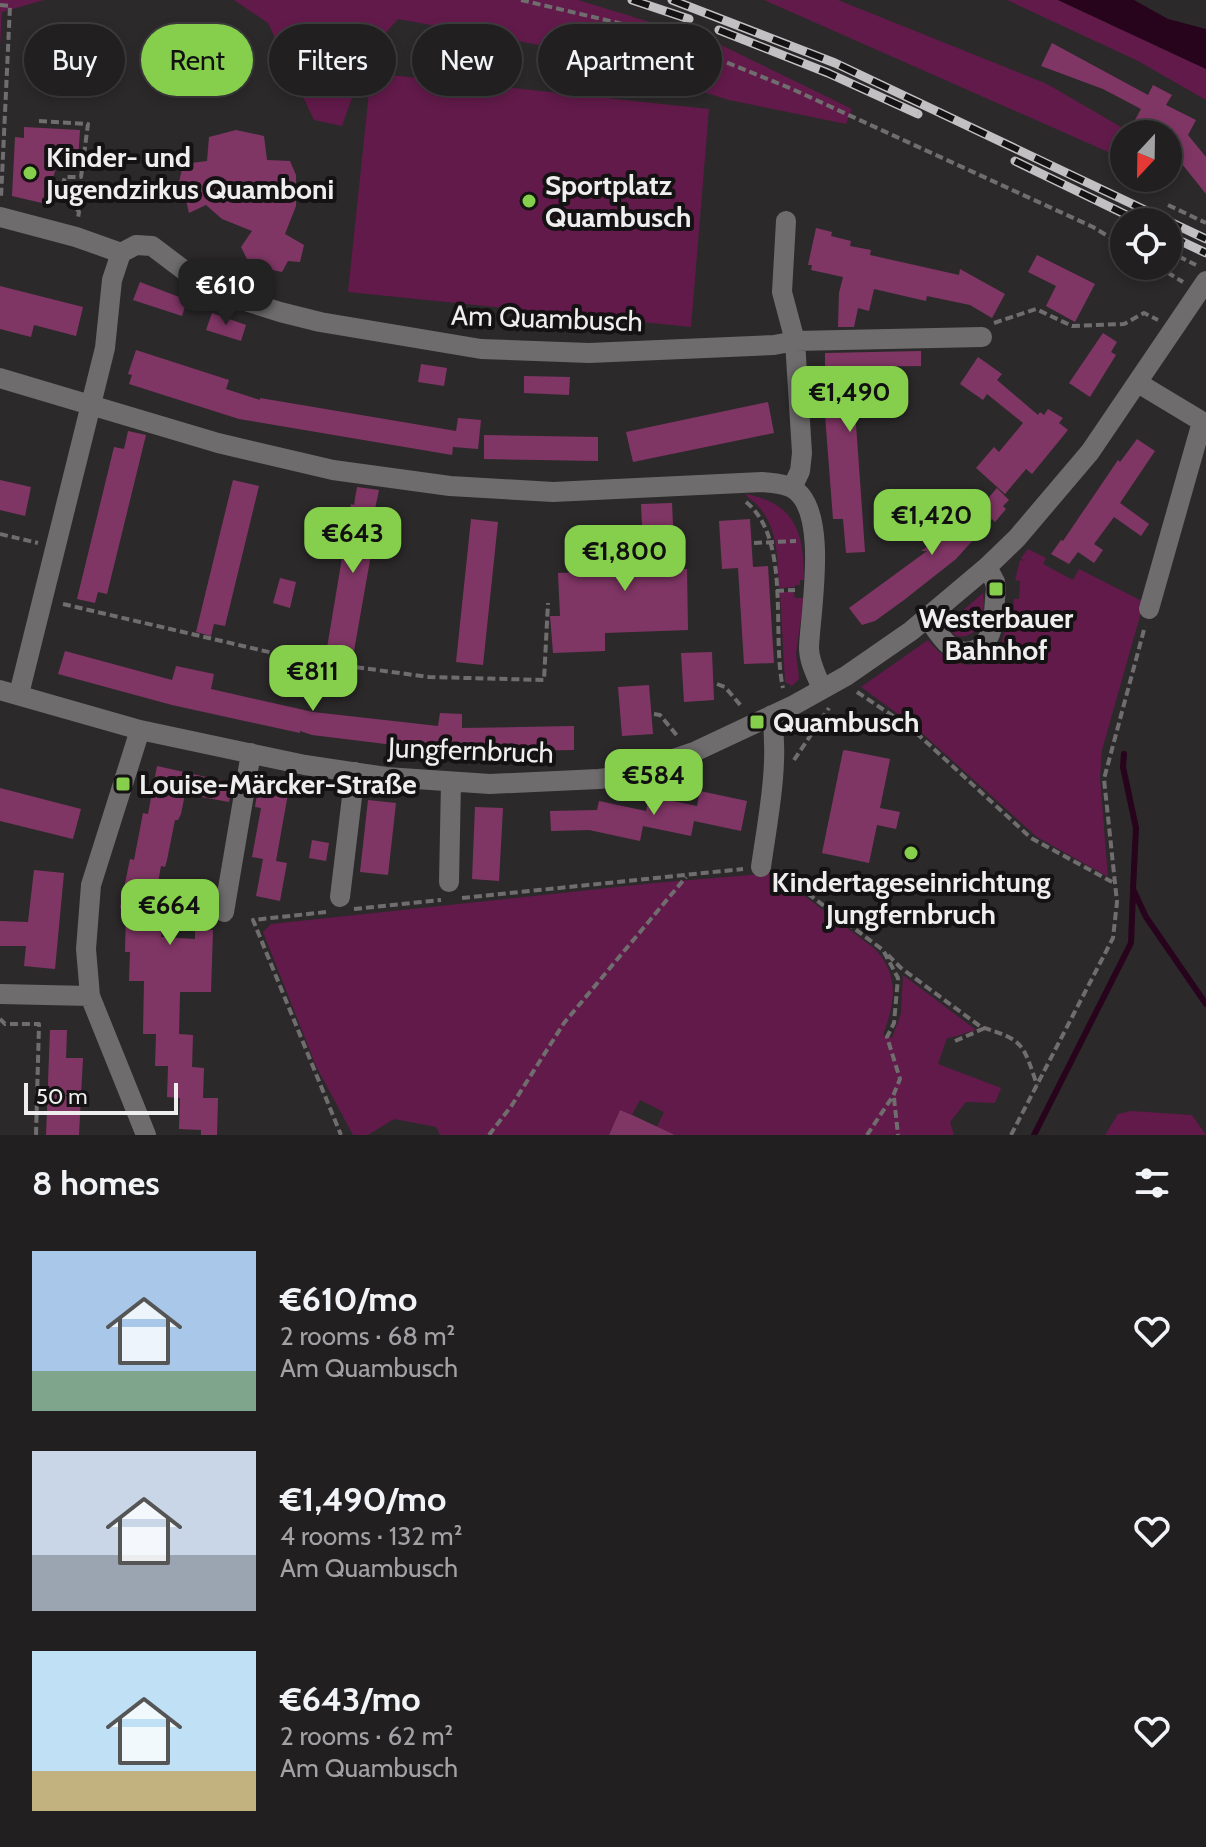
<!DOCTYPE html>
<html lang="en">
<head>
<meta charset="utf-8">
<style>
	:root { --surface:#211f20; --page:#292729; --text:#f1f3f6; --muted:#a2a2a5; --line:#3e3d3e; --accent:#86cf4c }
	body { margin:0; font-family:Cabin,sans-serif; background:var(--page); color:var(--text); height:100vh; display:flex; flex-direction:column; font-size:30px; white-space:nowrap }
	* { box-sizing:border-box; margin:0 }
	p { font-size:26px; color:var(--muted) }
	.icon { flex:none; width:44px; height:44px; fill:none; stroke:currentColor; stroke-width:2; stroke-linecap:round; stroke-linejoin:round }
	.map { position:relative; height:1135px; overflow:hidden }
	.details { display:flex; flex-direction:column; background:var(--surface); flex:1 }
	.details>* { flex:none }
	.top-card { position:absolute; left:24px; top:24px; width:800px; height:72px; display:flex; gap:16px }
	.needle { width:52px; rotate:202deg }
	.tools { position:absolute; left:1110px; top:120px; display:grid; gap:16px }
	.tools a { display:grid; place-items:center; width:72px; height:72px; border-radius:50%; background:var(--surface); box-shadow:0 4px 12px #0003,0 0 0 2px var(--line); font-size:40px }
	.scale { position:absolute; left:24px; bottom:20px; width:154px; box-sizing:border-box; padding-left:8px; border:4px solid #efeeef; border-top:0; font-size:22px; line-height:28px; white-space:nowrap; color:#efeeef; -webkit-text-stroke:6px #141213; paint-order:stroke }
	.price { position:absolute; translate:-50% -68px; padding:0 18px; border-radius:16px; background:var(--accent); color:#111; font-size:26px; line-height:52px; filter:drop-shadow(0 2px 4px #0008) }
	.price::after { content:''; position:absolute; left:50%; top:48px; width:24px; height:18px; margin-left:-12px; background:inherit; clip-path:polygon(0 0,100% 0,50% 100%) }
	.price.on { background:#222; color:#fff }
	ul { padding:0; list-style:none }
	li { display:flex; align-items:center; gap:24px; height:200px; padding:0 32px }
	li span { display:grid; place-items:center; flex:none; width:224px; height:160px; border-radius:0px; color:#555 }
	li>.icon { margin-inline-start:auto }
	span .icon { width:96px; height:96px; fill:#fffc; stroke-width:1 }
	li b { font-size:34px }
	h2 { display:flex; justify-content:space-between; align-items:center; height:96px; padding:0 32px; font-size:34px }
	.chip { padding:0 28px; border-radius:36px; background:var(--surface); box-shadow:0 4px 12px #0003,0 0 0 2px var(--line); font-size:28px; line-height:72px }
	.chip.on { background:var(--accent); color:#111 }
	.map>svg:first-child { display:block }
	.green { fill:#621a4a }
	.water { fill:#28031c }
	.lines { fill:none; stroke-linecap:round; stroke-linejoin:round }
	.stream { stroke:#28031c; stroke-width:6 }
	.building { fill:#803665 }
	.path { stroke:#706d6f; stroke-width:4; stroke-dasharray:8 4; stroke-linecap:butt }
	.minor { stroke:#6e6c6d; stroke-width:20 }
	.rail-casing { stroke:#c2c0c2; stroke-width:9 }
	.rail { stroke:#141213; stroke-width:6; stroke-dasharray:18; stroke-linecap:butt }
	.poi-dot { fill:#86cf4c; stroke:#141213; stroke-width:3 }
	.labels { text-anchor:middle; stroke-width:8; stroke-linejoin:round; paint-order:stroke }
	.poi-label { font-size:28px; font-weight:bold; fill:#efeeef; stroke:#141213; text-anchor:start }
	.street-label { font-size:28px; fill:#efeeef; stroke:#141213 }
</style>
</head>
<body>
<div class="map">
<svg width="1206" height="1135" viewBox="0 0 1206 1135">
	<rect width="100%" height="100%" fill="#2c292b"/>
	<path class="green" d="M 0,0 L 44,0 L 2,12 L 0,47 Z
		M 234,0 L 578,0 L 715,42 L 852,109 L 846,124 L 729,100 L 572,51 L 398,19 L 368,53 L 342,126 L 314,120 L 268,23 Z
		M 764,0 L 838,0 L 1047,84 L 1133,134 L 1124,134 L 1124,159 Z
		M 1007,0 L 1058,0 L 1206,69 L 1206,100 L 1138,61 Z
		M 371,73 L 709,109 L 691,327 L 348,292 Z
		M 745,494 C 796,503 804,533 804,580 L 800,580 L 800,585 L 795,585 L 795,587 L 779,588 C 777,559 779,531 759,507 C 755,502 749,499 745,494 Z
		M 1028,549 L 1046,558 L 1043,564 L 1073,580 L 1079,569 L 1144,602 L 1102,750 L 1100,778 L 1108,877 L 1037,837 L 913,725 L 861,687 L 928,640 C 953,672 994,677 1005,630 L 1012,630 L 1014,599 L 1019,599 L 1020,581 L 1015,580 L 1020,560 L 1024,561 L 1021,558 Z
		M 780,592 L 794,592 L 795,598 L 804,598 L 796,653 L 799,679 L 792,686 L 785,682 Z
		M 983,593 C 986,613 981,640 956,636 L 951,631 L 951,621 Z
		M 774,873 L 875,949 C 900,976 895,1003 883,1035 L 892,1038 L 901,1013 L 903,975 L 976,1030 C 965,1032 958,1037 947,1038 L 938,1064 L 1001,1088 L 995,1103 L 966,1102 L 950,1122 L 954,1135 L 675,1135 L 657,1127 L 664,1112 L 640,1100 L 632,1115 L 620,1110 L 609,1135 L 440,1135 L 436,1127 L 394,1119 L 368,1135 L 353,1135 L 316,1066 L 263,932 L 271,924 L 654,883 Z
		M 1131,1111 L 1192,1115 L 1206,1135 L 1105,1135 L 1118,1114 Z"/>
	<path class="water" d="M 1058,0 L 1134,0 L 1168,19 L 1206,29 L 1206,69 Z"/>
	<g class="lines">
		<path class="stream" d="M 1124,754 L 1123,767 L 1136,828 L 1133,889 L 1146,917 L 1206,1004
			M 1034,1135 L 1131,943 L 1133,893"/>
	</g>
	<path class="building" d="M 1052,43 L 1148,95 L 1153,85 L 1172,95 L 1166,105 L 1196,120 L 1188,135 L 1206,157 L 1206,194 L 1174,154 L 1182,147 L 1168,140 L 1168,134 L 1157,134 L 1134,122 L 1141,109 L 1103,89 L 1041,66 Z
		M 24,127 L 80,130 L 78,161 L 58,160 L 46,204 L 12,196 L 15,137 L 24,138 Z
		M 236,130 L 264,136 L 267,160 L 290,161 L 296,175 L 296,206 L 285,234 L 304,245 L 300,262 L 288,261 L 282,272 L 250,265 L 241,247 L 252,231 L 222,219 L 206,205 L 189,213 L 184,192 L 177,192 L 183,164 L 207,161 L 209,137 Z
		M 816,228 L 832,232 L 831,236 L 851,241 L 850,246 L 871,250 L 870,255 L 959,275 L 960,269 L 1005,294 L 992,318 L 970,305 L 927,296 L 926,301 L 874,289 L 869,311 L 858,308 L 854,327 L 838,327 L 839,293 L 843,277 L 811,270 L 812,265 L 808,265 Z
		M 1037,255 L 1095,284 L 1075,322 L 1046,306 L 1056,286 L 1028,272 Z
		M 140,282 L 187,300 L 182,316 L 133,300 Z
		M 0,286 L 83,307 L 76,336 L 34,325 L 31,337 L 0,329 Z
		M 212,313 L 246,325 L 241,341 L 206,330 Z
		M 1103,333 L 1117,342 L 1111,352 L 1116,355 L 1090,397 L 1069,383 Z
		M 136,350 L 229,380 L 226,389 L 260,400 L 260,398 L 456,431 L 458,418 L 481,420 L 478,449 L 453,447 L 452,455 L 239,419 L 129,384 L 132,375 L 128,374 Z
		M 921,351 L 921,366 L 852,367 L 865,552 L 846,553 L 843,519 L 833,519 L 822,376 L 825,375 L 825,353 Z
		M 978,357 L 1002,374 L 997,380 L 1038,415 L 1040,412 L 1044,415 L 1048,409 L 1063,418 L 1059,423 L 1068,430 L 1032,474 L 1026,469 L 1005,494 L 976,468 L 994,447 L 999,452 L 1023,423 L 987,394 L 983,400 L 960,384 Z
		M 421,364 L 447,368 L 444,386 L 418,382 Z
		M 524,376 L 570,377 L 569,395 L 524,393 Z
		M 768,402 L 774,433 L 633,462 L 626,432 Z
		M 128,431 L 146,435 L 107,594 L 98,592 L 95,603 L 77,599 L 114,447 L 124,449 Z
		M 484,435 L 598,437 L 598,461 L 484,459 Z
		M 1137,439 L 1155,451 L 1120,503 L 1149,524 L 1141,536 L 1114,517 L 1094,544 L 1103,550 L 1094,563 L 1078,552 L 1069,564 L 1051,554 L 1061,540 L 1063,541 L 1118,460 L 1120,462 Z
		M 0,480 L 31,487 L 25,516 L 0,510 Z
		M 233,480 L 259,486 L 225,626 L 214,624 L 211,636 L 196,632 Z
		M 357,487 L 379,490 L 375,509 L 379,509 L 354,651 L 346,650 L 344,663 L 325,660 L 351,504 L 354,505 Z
		M 997,488 L 1009,500 L 1003,506 L 1006,509 L 995,522 L 992,519 L 956,559 L 904,600 L 875,621 L 862,625 L 849,608 L 927,551 L 921,551 L 953,528 L 940,516 L 960,495 L 977,511 Z
		M 672,503 L 675,569 L 687,569 L 688,630 L 605,633 L 605,651 L 553,653 L 550,616 L 560,616 L 558,573 L 644,570 L 641,504 Z
		M 471,519 L 498,522 L 483,665 L 456,662 Z
		M 750,519 L 753,567 L 768,566 L 774,663 L 744,664 L 738,568 L 722,569 L 719,521 Z
		M 280,578 L 296,582 L 290,608 L 273,603 Z
		M 65,651 L 172,680 L 176,666 L 214,674 L 211,689 L 313,712 L 438,726 L 440,713 L 462,714 L 462,728 L 574,726 L 574,750 L 451,752 L 312,735 L 300,731 L 300,733 L 172,705 L 58,674 Z
		M 712,652 L 714,700 L 684,702 L 681,653 Z
		M 649,685 L 653,734 L 622,736 L 618,687 Z
		M 845,750 L 890,759 L 880,808 L 900,812 L 896,829 L 877,825 L 869,863 L 822,853 L 843,751 Z
		M 157,766 L 233,783 L 229,802 L 185,794 L 181,814 L 178,820 L 175,820 L 167,860 L 165,867 L 161,866 L 150,927 L 162,926 L 161,937 L 195,939 L 195,930 L 213,930 L 211,992 L 180,992 L 179,1034 L 193,1035 L 192,1067 L 204,1068 L 203,1098 L 218,1098 L 217,1135 L 201,1135 L 201,1130 L 179,1129 L 180,1098 L 167,1097 L 168,1066 L 155,1066 L 156,1034 L 143,1034 L 144,981 L 129,981 L 130,952 L 125,952 L 126,909 L 120,908 L 130,859 L 134,860 L 143,813 L 148,814 Z
		M 266,784 L 289,788 L 276,861 L 287,863 L 280,901 L 256,896 L 263,859 L 252,857 L 261,808 L 255,807 L 258,787 L 265,788 Z
		M 0,788 L 81,809 L 73,839 L 0,821 Z
		M 700,791 L 747,801 L 741,831 L 694,821 L 691,836 L 643,826 L 640,841 L 589,830 L 551,831 L 550,811 L 597,810 L 599,801 L 646,811 L 649,796 L 697,806 Z
		M 368,800 L 396,803 L 388,875 L 360,872 Z
		M 475,807 L 503,808 L 499,881 L 472,879 Z
		M 312,840 L 329,843 L 326,861 L 309,858 Z
		M 34,870 L 64,873 L 55,969 L 24,966 L 26,946 L 0,946 L 0,921 L 28,922 Z
		M 50,1030 L 67,1030 L 66,1058 L 83,1058 L 79,1135 L 46,1135 Z
		M 620,1110 L 632,1115 L 675,1135 L 609,1135 Z"/>
	<g class="lines">
		<path class="path" d="M 521,0 L 644,29 L 792,89 L 1093,227 L 1124,246
			M 0,5 L 10,6 L 1,198
			M 39,121 L 88,124 L 81,177 L 65,177 L 62,188 L 79,212 L 78,218
			M 1168,205 L 1206,223
			M 1168,251 L 1196,265
			M 1157,266 L 1183,282
			M 994,323 L 1036,309 L 1072,326 L 1124,324 L 1144,313 L 1158,320
			M 746,502 C 792,539 771,635 783,688
			M 0,534 L 38,543
			M 754,543 L 796,541
			M 776,591 L 795,590
			M 63,604 L 303,660 L 429,677 L 544,680 L 548,603
			M 717,684 L 725,687 L 742,707
			M 857,692 L 911,728 L 1031,838 L 1114,883
			M 654,714 L 660,715 L 679,738
			M 794,760 L 829,708
			M 779,872 L 883,950 L 898,978 L 894,1023 L 887,1037 L 900,1079 L 893,1096 L 867,1135
			M 462,898 L 743,869
			M 354,909 L 441,900
			M 326,912 L 253,920 L 341,1135
			M 888,955 L 901,968 L 981,1027 C 1024,1040 1023,1044 1037,1085
			M 0,1019 L 5,1024 L 39,1024 L 36,1135
			M 955,1041 L 985,1028
			M 894,1098 L 898,1135
			M 489,1135 L 512,1105 L 564,1023 L 686,877
			M 1011,1135 L 1113,938 L 1117,902 L 1104,779 L 1145,626"/>
		<path class="minor" d="M 0,217 L 76,237 L 121,253
			M 786,221 L 782,292 L 795,341 L 982,337
			M 121,253 L 136,245 L 152,246 L 193,277 L 233,297 L 280,312 L 320,322 L 481,349 L 589,353 L 774,345 L 795,341 L 802,453 L 800,471 L 792,488
			M 0,378 L 218,443 L 333,470 L 450,486 L 553,492 L 762,482 C 771,483 783,483 792,488 C 830,509 810,613 809,648 C 809,662 817,676 822,689
			M 1138,383 L 1206,424
			M 1149,609 L 1202,422
			M 928,618 C 939,634 953,661 977,649 C 983,646 987,641 990,634 C 995,622 994,603 996,589 L 995,582 L 987,567
			M 0,690 L 140,730 L 305,765 L 386,777 L 490,784 L 599,779 L 623,776 L 694,752 L 794,705 L 846,676 L 911,631 L 987,567 L 1017,538 L 1090,452 L 1206,281
			M 19,694 L 105,348 L 112,280 L 121,253
			M 140,730 L 91,885 L 86,949 L 90,996 L 146,1135
			M 761,867 C 768,817 779,766 772,715
			M 449,882 L 451,782
			M 340,897 L 355,772
			M 224,912 L 251,753
			M 0,994 L 90,996"/>
		<g class="rail-casing">
			<path id="rail" d="M 632,0 L 689,19
				M 672,0 L 835,63 L 1206,239
				M 719,30 L 828,73 L 918,114
				M 1015,161 L 1141,222
				M 1168,235 L 1206,253"/>
		</g>
		<use href="#rail" class="rail"/>
	</g>
	<g class="poi-dot">
		<circle cx="30" cy="173" r="8"/>
		<circle cx="529" cy="201" r="8"/>
		<rect x="988" y="581" width="16" height="16" rx="4"/>
		<rect x="749" y="714" width="16" height="16" rx="4"/>
		<rect x="115" y="776" width="16" height="16" rx="4"/>
		<circle cx="911" cy="853" r="8"/>
	</g>
	<g class="labels">
		<g class="poi-label">
			<text x="46" y="167">Kinder- und<tspan x="46" dy="32">Jugendzirkus Quamboni</tspan></text>
			<text x="545" y="195">Sportplatz<tspan x="545" dy="32">Quambusch</tspan></text>
			<text x="996" y="628" text-anchor="middle">Westerbauer<tspan x="996" dy="32">Bahnhof</tspan></text>
			<text x="773" y="732">Quambusch</text>
			<text x="139" y="794">Louise-Märcker-Straße</text>
			<text x="911" y="892" text-anchor="middle">Kindertageseinrichtung<tspan x="911" dy="32">Jungfernbruch</tspan></text>
		</g>
		<g class="street-label">
			<text transform="translate(547 318) rotate(2)" y="10">Am Quambusch</text>
			<text transform="translate(471 750) rotate(2)" y="10">Jungfernbruch</text>
		</g>
	</g>
</svg>
<div class="tools">
<a><svg class="needle" viewBox="-14 -14 28 28"><path d="M0-13l5 13h-10z" fill="#e53935"/><path d="M0 13l5-13h-10z" fill="#a2a2a5"/></svg></a>
<a><svg class="icon" aria-label="locate" viewBox="0 0 24 24"><circle cx="12" cy="12" r="6"/><path d="M12 2v4M12 18v4M2 12h4M18 12h4"/></svg></a>
</div>
<div class="scale">50 m</div>
<b class="price on" style="left:226px;top:327px">€610</b>
<b class="price" style="left:850px;top:434px">€1,490</b>
<b class="price" style="left:932px;top:557px">€1,420</b>
<b class="price" style="left:353px;top:575px">€643</b>
<b class="price" style="left:625px;top:593px">€1,800</b>
<b class="price" style="left:313px;top:713px">€811</b>
<b class="price" style="left:654px;top:817px">€584</b>
<b class="price" style="left:170px;top:947px">€664</b>
<div class="top-card">
<a class="chip">Buy</a>
<a class="chip on">Rent</a>
<a class="chip">Filters</a>
<a class="chip">New</a>
<a class="chip">Apartment</a>
</div>
</div>
<section class="details">
<h2>8 homes<svg class="icon" aria-label="filters" viewBox="0 0 24 24"><path d="M4 7h16M4 17h16"/><circle cx="9" cy="7" r="2"/><circle cx="15" cy="17" r="2"/></svg></h2>
<ul>
<li><span style="background:linear-gradient(#a9c7e8 75%,#7fa58c 0)"><svg class="icon" aria-label="home" viewBox="0 0 24 24"><path d="M3 11l9-7 9 7M6 9v11h12V9"/></svg></span><div><b>€610/mo</b><p>2 rooms · 68 m²</p><p>Am Quambusch</p></div><svg class="icon" aria-label="heart" viewBox="0 0 24 24"><path d="M12 20l-8-8c-3-5 5-10 8-4 3-6 11-1 8 4z"/></svg></li>
<li><span style="background:linear-gradient(#c9d6e8 65%,#9aa5b1 0)"><svg class="icon" aria-label="home" viewBox="0 0 24 24"><path d="M3 11l9-7 9 7M6 9v11h12V9"/></svg></span><div><b>€1,490/mo</b><p>4 rooms · 132 m²</p><p>Am Quambusch</p></div><svg class="icon" aria-label="heart" viewBox="0 0 24 24"><path d="M12 20l-8-8c-3-5 5-10 8-4 3-6 11-1 8 4z"/></svg></li>
<li><span style="background:linear-gradient(#bfe0f5 75%,#c2b280 0)"><svg class="icon" aria-label="home" viewBox="0 0 24 24"><path d="M3 11l9-7 9 7M6 9v11h12V9"/></svg></span><div><b>€643/mo</b><p>2 rooms · 62 m²</p><p>Am Quambusch</p></div><svg class="icon" aria-label="heart" viewBox="0 0 24 24"><path d="M12 20l-8-8c-3-5 5-10 8-4 3-6 11-1 8 4z"/></svg></li>
</ul>
</section>
</body>
</html>
